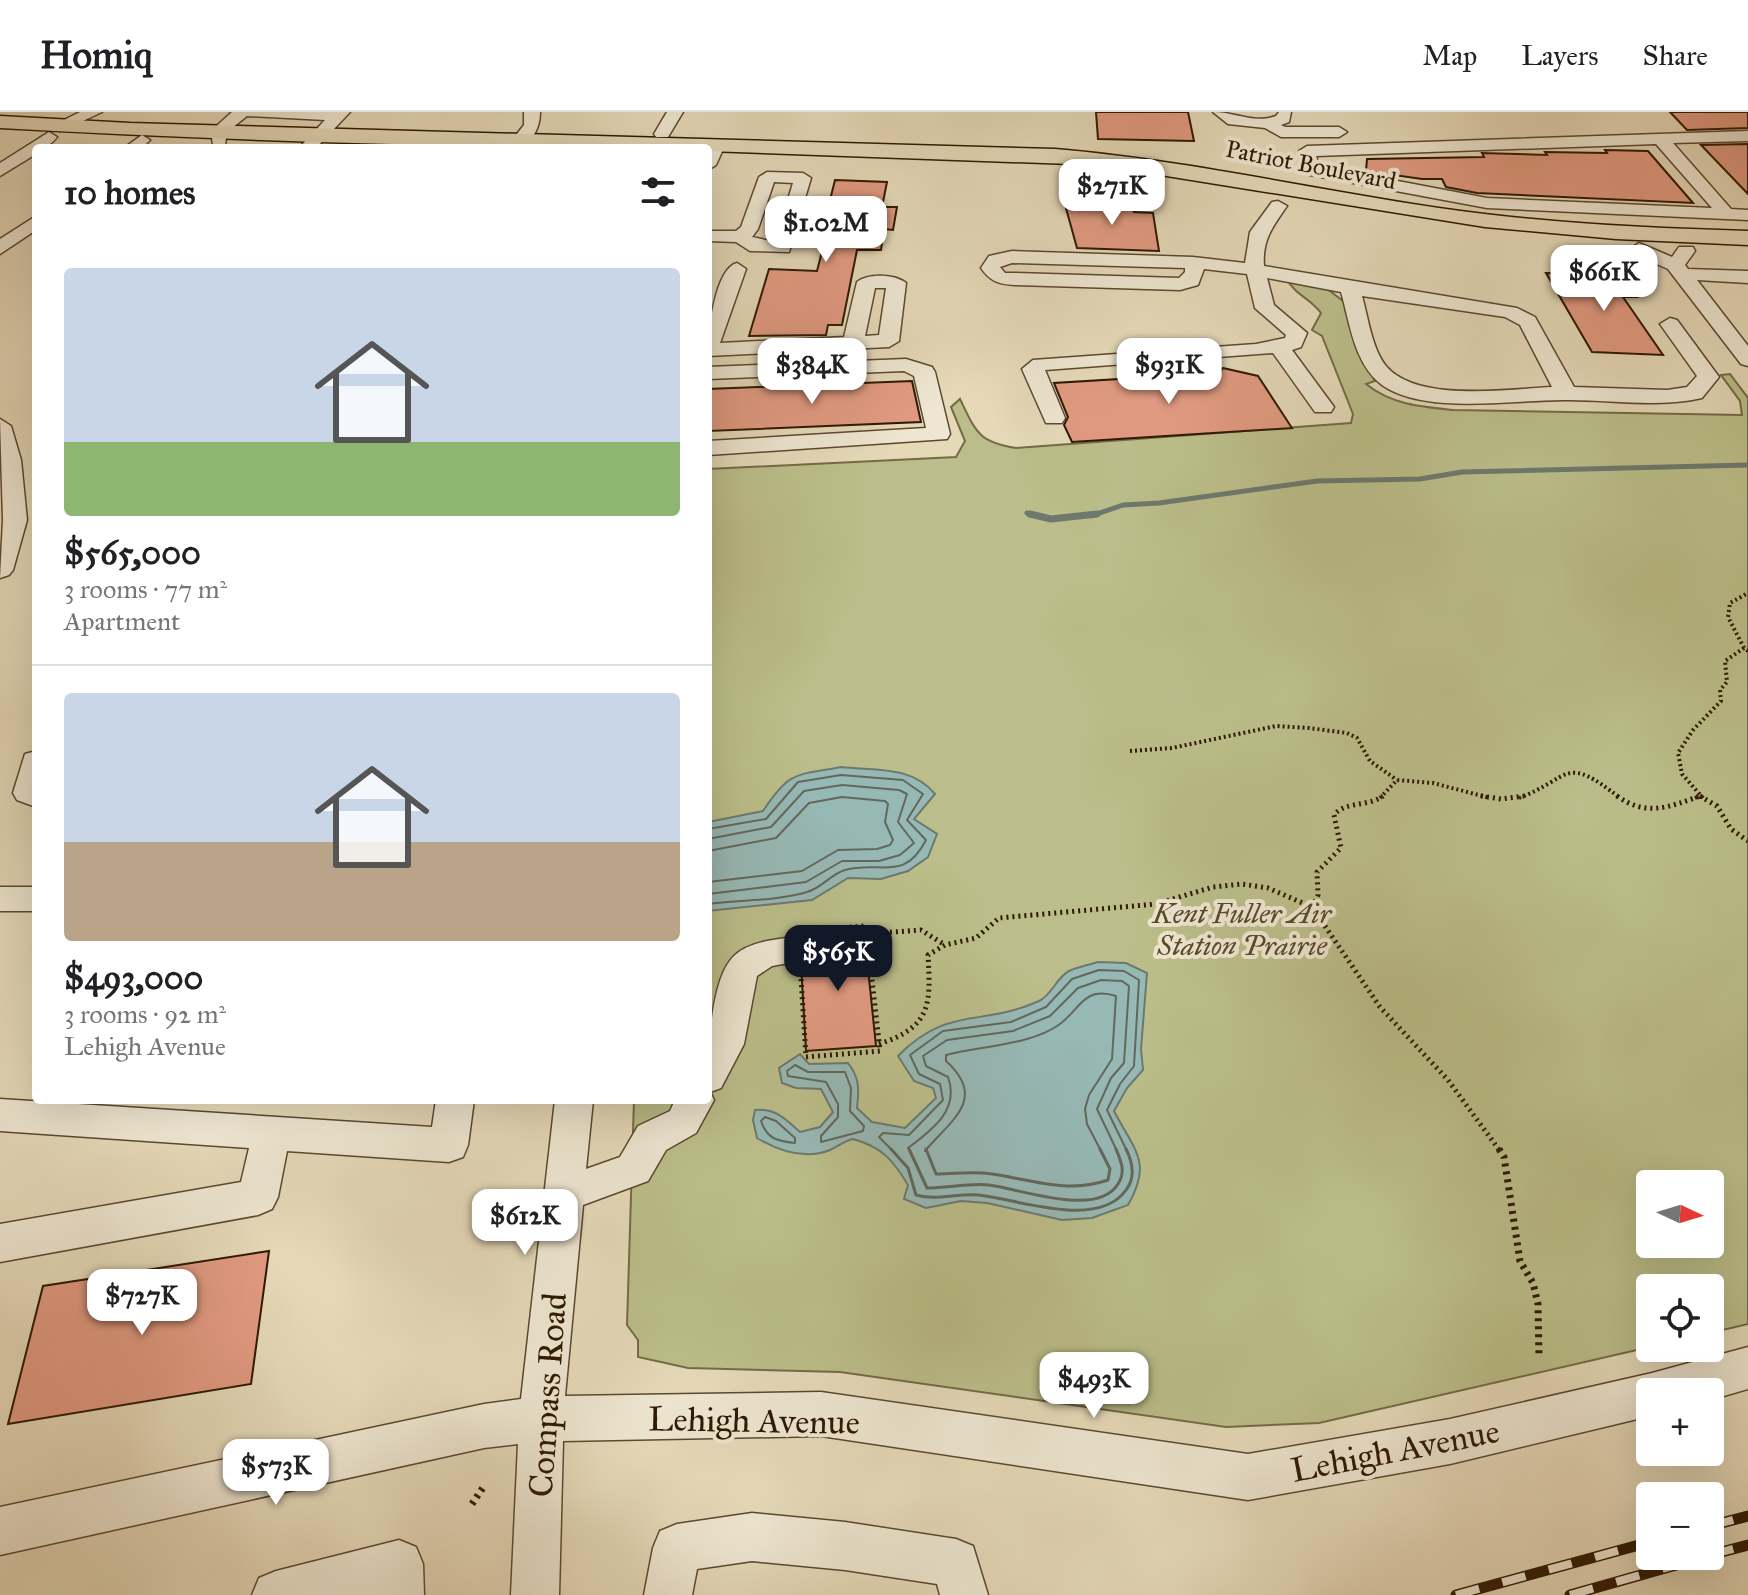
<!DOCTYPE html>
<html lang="en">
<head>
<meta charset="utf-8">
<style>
	:root { --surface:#fff; --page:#f6f6f6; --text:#202124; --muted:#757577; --line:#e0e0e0; --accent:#111827 }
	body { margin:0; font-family:"IM FELL Great Primer",serif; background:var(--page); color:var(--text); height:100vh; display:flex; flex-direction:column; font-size:30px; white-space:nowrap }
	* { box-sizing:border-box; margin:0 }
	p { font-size:26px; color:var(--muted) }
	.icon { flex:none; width:44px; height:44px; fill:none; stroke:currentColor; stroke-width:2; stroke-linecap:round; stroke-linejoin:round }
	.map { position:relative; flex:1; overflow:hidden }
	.drawer { position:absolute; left:32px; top:32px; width:680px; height:960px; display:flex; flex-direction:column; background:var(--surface); border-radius:8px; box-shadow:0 8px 32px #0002 }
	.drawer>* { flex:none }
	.needle { width:52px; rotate:94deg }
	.tools { position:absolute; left:1636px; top:1058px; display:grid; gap:16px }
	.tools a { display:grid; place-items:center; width:88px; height:88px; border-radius:8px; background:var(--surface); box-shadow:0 8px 32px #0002; font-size:40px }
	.price { position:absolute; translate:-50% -68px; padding:0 18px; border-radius:16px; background:#fff; color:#222; font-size:26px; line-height:52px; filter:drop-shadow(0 2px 4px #0008) }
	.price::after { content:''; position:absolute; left:50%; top:48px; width:24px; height:18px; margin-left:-12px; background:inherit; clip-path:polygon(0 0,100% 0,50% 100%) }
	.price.on { background:var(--accent); color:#fff }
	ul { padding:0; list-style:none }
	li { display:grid; align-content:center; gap:16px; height:424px; padding:0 32px }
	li+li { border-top:2px solid var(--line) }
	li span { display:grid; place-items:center; height:248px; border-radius:8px; color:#555 }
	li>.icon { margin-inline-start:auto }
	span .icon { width:144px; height:144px; fill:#fffc; stroke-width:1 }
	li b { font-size:34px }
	h2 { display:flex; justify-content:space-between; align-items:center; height:96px; padding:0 32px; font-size:34px }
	header { display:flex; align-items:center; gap:48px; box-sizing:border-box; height:112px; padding:0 40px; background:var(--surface); border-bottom:2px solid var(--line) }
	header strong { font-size:38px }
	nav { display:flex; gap:44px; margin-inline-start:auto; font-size:28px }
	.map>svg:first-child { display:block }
	.green { fill:#bbbe8a; stroke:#746b46; stroke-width:2; fill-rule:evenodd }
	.water { fill:#97b9b6; stroke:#6d796e; stroke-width:2 }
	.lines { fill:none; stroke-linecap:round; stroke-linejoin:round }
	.shore-far1 { stroke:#62685c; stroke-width:2 }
	.shore { stroke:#62685c; stroke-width:3 }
	.stream-far1 { stroke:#6d796e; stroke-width:5 }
	.stream { stroke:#6d796e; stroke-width:7 }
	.building { fill:#e19a81; stroke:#2e1802; stroke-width:2 }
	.minor-casing { stroke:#5c4830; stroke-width:3 }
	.major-casing { stroke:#2e1802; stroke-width:3 }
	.path-far2 { stroke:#2e1802; stroke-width:4; stroke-dasharray:2 3; stroke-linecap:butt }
	.path-far1 { stroke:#2e1802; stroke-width:5; stroke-dasharray:2 4; stroke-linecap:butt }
	.path { stroke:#2e1802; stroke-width:7; stroke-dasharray:3 5; stroke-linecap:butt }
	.minor { fill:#eee6d1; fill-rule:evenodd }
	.major { fill:#e5d9b8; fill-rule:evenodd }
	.rail-casing { stroke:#2e1802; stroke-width:11 }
	.rail { stroke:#eee6d1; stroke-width:8; stroke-dasharray:24; stroke-linecap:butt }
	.labels { text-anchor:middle; stroke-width:8; stroke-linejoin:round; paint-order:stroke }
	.far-street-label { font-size:24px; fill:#2e1802; stroke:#eee6d1 }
	.park-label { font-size:28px; font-style:italic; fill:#584a2b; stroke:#eee6d1 }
	.near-street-label { font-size:34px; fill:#2e1802; stroke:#eee6d1 }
</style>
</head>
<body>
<header>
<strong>Homiq</strong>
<nav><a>Map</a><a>Layers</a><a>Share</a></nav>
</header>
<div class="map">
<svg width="1748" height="1483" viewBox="0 0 1748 1483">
	<rect width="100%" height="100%" fill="#e5d9b8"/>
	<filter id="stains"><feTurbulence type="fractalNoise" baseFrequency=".0025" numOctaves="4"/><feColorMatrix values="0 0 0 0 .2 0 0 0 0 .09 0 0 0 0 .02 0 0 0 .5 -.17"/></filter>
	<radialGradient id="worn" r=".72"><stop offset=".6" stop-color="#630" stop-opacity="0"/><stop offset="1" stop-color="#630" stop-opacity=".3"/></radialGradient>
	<path class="green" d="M 1287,167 L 1326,176 L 1347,192 L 1361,244 L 1375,269 L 1366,272 C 1392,293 1422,295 1454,298 L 1742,303 L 1740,289 L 1721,263 L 1730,262 L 1748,286 L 1748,1212 L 1710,1221 L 1710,1176 L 1650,1176 L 1650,1235 L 1319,1311 L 1226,1315 L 840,1260 L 688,1256 L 638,1245 L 638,1228 L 627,1213 L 634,988 L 708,988 L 708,357 L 956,345 L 965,329 L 951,295 L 960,287 C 976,320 978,330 1016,336 L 1351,311 L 1353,302 L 1322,224 L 1312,218 L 1321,201 C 1311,187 1294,182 1287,167 ZM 1650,1072 L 1710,1072 L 1710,1132 L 1650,1132 Z"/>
	<path class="water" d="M 841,655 C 875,659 911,653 935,682 L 914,707 L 937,722 L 928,745 L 908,759 L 881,767 L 848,766 L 812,788 L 708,799 L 708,710 L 763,699 C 791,657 796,664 841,655 Z
		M 1098,850 L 1126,851 L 1147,861 L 1141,937 L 1143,958 L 1127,976 L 1114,999 C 1134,1038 1153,1050 1128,1093 L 1092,1106 L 1062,1108 L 987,1091 L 961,1089 L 926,1096 L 904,1087 L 908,1073 C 893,1048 882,1035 853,1027 C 844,1029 839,1034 830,1038 C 805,1048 779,1039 757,1026 L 753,1008 L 755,998 C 776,996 785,1007 800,1020 L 820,1015 L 833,1000 L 821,977 L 796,976 L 782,971 L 779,956 L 800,942 L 809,952 L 848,951 C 860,966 859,978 857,996 L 872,1010 L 905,1016 L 936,986 L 933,976 L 914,969 L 898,944 C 948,893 982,915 1039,889 C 1052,883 1056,866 1069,859 C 1077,855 1089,853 1098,850 Z"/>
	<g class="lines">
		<path class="shore-far1" d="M 708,717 L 766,707 L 798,670 L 841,663 L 903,668 L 923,682 L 907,708 L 926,728 C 904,771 880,748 845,758 C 831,762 822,776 807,780 C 776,789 741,788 708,792
			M 708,727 L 771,715 L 804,679 L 842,673 L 899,678 L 907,682 L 898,710 L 914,731 L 900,743 L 879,749 L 842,749 L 806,770 L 708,782
			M 708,739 L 776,726 L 809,691 L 842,685 L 885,689 L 888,692 L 885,710 L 893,728 L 890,733 L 877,737 L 838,738 L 802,759 L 708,770
			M 795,953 L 808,960 L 845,960 L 851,976 L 850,999 L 864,1014 L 863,1019 L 821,1030 L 821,1024 L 838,1005 L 838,992 L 826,970 L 788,964 L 787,959 Z
			M 765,1005 L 776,1009 L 795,1026 L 795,1031 C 777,1029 767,1027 761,1009 Z
			M 893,1039 L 879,1025 L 883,1021 L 909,1023 L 943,988 L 940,972 L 919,962 L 910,943 L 943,919 L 1011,910 L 1046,895 L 1072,867 L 1099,858 L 1124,859 L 1139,868 L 1134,954 L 1120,972 L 1107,998 L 1127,1039
			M 910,1039 L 908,1036 C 932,1018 960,998 948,965 L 926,954 L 923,944 L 947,928 L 1013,919 L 1050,904 L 1078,876 L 1101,868 L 1122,869 L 1129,874 L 1124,951 L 1111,966 L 1097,997 L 1117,1039
			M 925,1039 C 951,1008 988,987 946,949 L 946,943 C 980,934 1032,933 1060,912 C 1081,896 1084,874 1116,884 L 1112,947 L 1089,983 L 1085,997 L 1087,1012 L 1101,1039"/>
		<path class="shore" d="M 891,1037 L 908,1056 L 916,1083 C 937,1089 957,1081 978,1083 C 1018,1087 1098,1118 1126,1078 C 1136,1065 1133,1051 1126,1037
			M 909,1037 L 927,1076 C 948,1076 968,1071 989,1073 C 1021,1077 1097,1106 1118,1072 C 1126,1060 1121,1049 1116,1037
			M 926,1037 L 936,1062 C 955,1062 973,1059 992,1062 C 1033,1068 1067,1082 1108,1068 L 1110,1057 L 1100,1037"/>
		<path class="stream-far1" d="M 1027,401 L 1038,404
			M 1091,404 L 1123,393 L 1159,391 L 1317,369 L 1420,367 L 1462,360 L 1748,353"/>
		<path class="stream" d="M 1030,402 L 1051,407 L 1097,402"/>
	</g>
	<path class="building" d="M 1096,0 L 1188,0 L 1194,29 L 1098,27 Z
		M 1670,0 L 1748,0 L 1748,16 L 1687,18 Z
		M 1748,32 L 1748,82 L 1701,33 Z
		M 1605,38 L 1648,39 L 1693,91 L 1477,81 L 1446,75 L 1442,67 L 1422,67 L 1366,59 L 1367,47 L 1484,45 L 1482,41 L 1547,43 L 1545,40 L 1607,41 Z
		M 835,68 L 887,70 L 882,95 L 897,95 L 893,118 L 884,117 L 881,138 L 857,138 L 842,213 L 828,213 L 826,223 L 749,224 L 769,157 L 817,159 L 828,116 L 809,115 L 816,88 L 830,88 Z
		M 1064,89 L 1132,92 L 1134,100 L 1153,101 L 1159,139 L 1077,136 Z
		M 1546,161 L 1622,164 L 1637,185 L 1623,185 L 1663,243 L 1592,240 Z
		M 1223,256 L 1258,264 L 1292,316 L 1072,330 L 1064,313 L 1068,305 L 1054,271 L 1219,261 Z
		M 912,269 L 921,310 L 708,319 L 708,277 Z
		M 864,818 L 876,934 L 806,939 L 801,852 L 813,848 L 818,837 L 811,826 L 799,822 Z
		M 269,1139 L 251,1272 L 8,1312 L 43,1174 Z"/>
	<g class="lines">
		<g class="minor-casing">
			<path id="minor" d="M 80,0 L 102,0 L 66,17 L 60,19 L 52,14 Z
				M 232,0 L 350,0 L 316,36 L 299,36 L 325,8 L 247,4 L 227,20 L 225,33 L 213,33 L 211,19 Z
				M 524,0 L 540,0 C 540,13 535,28 521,32 L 513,27 L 524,13 Z
				M 667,0 L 683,0 L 668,25 L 656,25 L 654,22 Z
				M 1213,0 C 1236,0 1253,12 1276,4 L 1279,0 L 1291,0 L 1289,10 L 1281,13 L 1285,15 L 1339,15 L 1347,20 L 1339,25 L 1281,25 L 1265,16 L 1228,12 Z
				M 1748,19 L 1748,29 L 1673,31 L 1731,97 L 1748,98 L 1748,108 L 1487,96 L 1305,62 L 1299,39 L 1307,34 ZM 1656,32 L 1712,96 L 1487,86 L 1319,54 L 1316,44 Z
				M 49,20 L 57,25 C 52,32 45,36 36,36 L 36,42 L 0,64 L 0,51 Z
				M 142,23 L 150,28 L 142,36 L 124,36 Z
				M 717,28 L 725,33 L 716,53 L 708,58 L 707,36 L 711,30 Z
				M 767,60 L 803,61 L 811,66 L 789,140 L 750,139 L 736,130 L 708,129 L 708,119 L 736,119 L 741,115 L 759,65 ZM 774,70 L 793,71 L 775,130 L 752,125 L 758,117 Z
				M 1278,89 L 1287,94 C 1273,114 1262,128 1264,154 L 1517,196 L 1535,205 L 1574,275 L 1667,278 L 1687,275 L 1697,264 L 1660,212 L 1670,206 L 1677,208 L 1719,265 L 1702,286 C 1658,296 1613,288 1568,288 C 1517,287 1426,304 1382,273 C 1354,252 1350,211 1341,180 L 1267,166 L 1274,193 L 1307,221 L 1301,235 L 1292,238 L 1334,295 L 1331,300 L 1315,300 L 1273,241 L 1045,258 L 1065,306 L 1062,311 L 1046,311 L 1022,257 L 1033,248 L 1256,232 L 1285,226 L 1286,223 L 1255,196 L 1247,162 L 1204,157 L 1198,173 L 1180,178 L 1014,173 C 998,172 990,169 981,156 L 989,144 L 1012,139 L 1193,145 L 1245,151 L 1250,120 L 1272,90 ZM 1012,151 L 1185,156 L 1185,160 L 1179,166 L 1014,161 L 1005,161 L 1000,155 ZM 1362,184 L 1505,205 L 1520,213 L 1552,275 C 1509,277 1417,291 1386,254 C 1372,237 1368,205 1362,184 Z
				M 36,104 L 36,118 L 0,142 L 0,127 Z
				M 1639,131 L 1672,145 L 1679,135 L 1693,135 L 1695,139 L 1685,153 L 1688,157 L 1748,159 L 1748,171 L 1697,168 L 1748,234 L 1748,254 L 1741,252 L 1668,157 L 1632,141 L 1630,137 Z
				M 737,151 L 746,157 L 720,231 L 844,225 L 857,170 C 868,161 895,162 906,171 L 899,229 L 889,235 L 708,244 C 708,224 714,157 737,151 ZM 875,176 L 886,176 L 879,223 L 865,224 Z
				M 906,247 L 932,255 L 935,260 L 950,322 L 947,327 L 708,343 L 708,329 L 926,316 L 914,264 L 904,259 L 708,267 L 708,255 Z
				M 0,307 L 11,314 L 21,348 L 27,408 L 13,458 L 9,463 L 0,466 L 3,408 Z
				M 36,639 L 36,695 L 17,688 L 13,681 L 25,642 Z
				M 0,775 L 36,775 L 36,799 L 0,799 Z
				M 798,825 L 810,829 L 815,838 L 810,847 L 772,854 L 757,864 L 744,932 L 721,976 L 710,980 L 714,988 L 696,1021 L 666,1038 L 648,1069 L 583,1093 L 565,1284 L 821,1280 L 1248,1342 L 1450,1307 L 1652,1261 L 1748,1235 L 1748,1277 L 1710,1288 L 1710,1280 L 1650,1280 L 1650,1304 L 1450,1352 L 1248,1388 L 821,1324 L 563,1329 L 559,1483 L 511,1483 L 518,1332 L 484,1336 L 0,1443 L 0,1395 L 484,1292 L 521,1287 L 555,988 L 593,988 L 586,1057 L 620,1045 L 638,1014 L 670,999 L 675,988 L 708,988 C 708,954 708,869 734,844 C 749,829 778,827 798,825 Z
				M 0,987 L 432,1015 L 436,988 L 474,988 L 468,1033 L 463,1045 L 449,1050 L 287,1039 L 278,1085 L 272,1097 L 258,1103 L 0,1150 L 0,1112 L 241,1070 L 249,1036 L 0,1019 Z
				M 752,1401 L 845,1410 L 956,1427 L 973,1434 L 988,1483 L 940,1483 L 937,1472 L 845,1458 L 752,1449 L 697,1457 L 692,1483 L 644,1483 L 653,1436 L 660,1419 L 677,1412 Z
				M 399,1428 L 416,1435 L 423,1452 L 424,1483 L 252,1483 L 259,1466 L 276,1459 Z"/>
		</g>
		<g class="major-casing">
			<path id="major" d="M 0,4 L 130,11 L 1055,37 C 1185,48 1311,77 1439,96 C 1541,111 1645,116 1748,119 L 1748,133 L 1616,127 L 1485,115 L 1098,53 L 708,39 L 708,36 C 472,36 236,29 0,16 Z"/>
		</g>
		<path class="path-far2" d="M 1744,536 L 1728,505 L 1730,491 L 1748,481
			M 1130,639 L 1172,636 L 1276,614 L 1309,616 L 1347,621 L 1357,626 L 1370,649 L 1397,668
			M 1380,686 L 1397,668 L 1433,671 L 1490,686
			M 1519,686 C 1572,666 1563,641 1620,686
			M 1695,686 L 1700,684
			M 1703,686 L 1682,662 L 1678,641 L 1693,618 L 1721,589 L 1720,578 L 1727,570 L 1725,549 L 1744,536 L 1748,539"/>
		<path class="path-far1" d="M 1481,684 L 1501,687 L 1524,684
			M 1617,684 C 1646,705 1669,695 1700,684
			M 1700,684 L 1717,694 L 1731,717 L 1748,729
			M 1312,795 L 1318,783 L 1317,760 L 1341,736 L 1334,703 C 1345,689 1368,695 1383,684
			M 866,814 L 880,939 L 806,945 L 798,819 Z
			M 866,822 L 921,818 L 945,833
			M 879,932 C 931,915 931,893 928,843 L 945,833 L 976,826 L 999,806 L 1156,792 L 1213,775 L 1242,772 L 1268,776 L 1312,795 L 1380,895 L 1448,968 L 1500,1039"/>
		<path class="path" d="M 1499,1037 L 1504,1045 L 1520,1149 L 1533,1171 L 1538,1192 L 1539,1245
			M 472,1392 L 484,1374"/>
		<use href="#minor" class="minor"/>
		<use href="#major" class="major"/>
		<g class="rail-casing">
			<path id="rail" d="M 1710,1414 L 1748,1404
				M 1710,1443 L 1748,1433
				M 1456,1483 L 1650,1430
				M 1570,1483 L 1708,1444"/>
		</g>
		<use href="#rail" class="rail"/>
	</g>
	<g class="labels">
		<g class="far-street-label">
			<text transform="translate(1311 53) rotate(11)" y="8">Patriot Boulevard</text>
		</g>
		<g class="park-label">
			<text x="1242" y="811">Kent Fuller Air<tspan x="1242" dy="32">Station Prairie</tspan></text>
		</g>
		<g class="near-street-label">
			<text transform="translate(547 1283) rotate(-86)" y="12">Compass Road</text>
			<text transform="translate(754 1308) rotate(1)" y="12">Lehigh Avenue</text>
			<text transform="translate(1395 1338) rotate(-11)" y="12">Lehigh Avenue</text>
		</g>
	</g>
	<rect width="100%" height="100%" filter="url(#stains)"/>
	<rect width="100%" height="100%" fill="url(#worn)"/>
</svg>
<div class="tools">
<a><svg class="needle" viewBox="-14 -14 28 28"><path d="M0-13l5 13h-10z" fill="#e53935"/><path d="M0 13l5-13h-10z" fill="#757577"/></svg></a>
<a><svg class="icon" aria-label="locate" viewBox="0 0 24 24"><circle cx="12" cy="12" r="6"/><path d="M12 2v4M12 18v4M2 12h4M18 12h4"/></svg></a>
<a>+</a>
<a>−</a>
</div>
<b class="price" style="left:1112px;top:115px">$271K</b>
<b class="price" style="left:826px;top:152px">$1.02M</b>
<b class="price" style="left:1604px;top:201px">$661K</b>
<b class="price" style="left:812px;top:294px">$384K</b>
<b class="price" style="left:1169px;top:294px">$931K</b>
<b class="price on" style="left:838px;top:881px">$565K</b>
<b class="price" style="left:525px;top:1145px">$612K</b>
<b class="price" style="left:142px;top:1225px">$727K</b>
<b class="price" style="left:1094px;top:1308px">$493K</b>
<b class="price" style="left:276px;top:1395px">$573K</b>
<section class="drawer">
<h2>10 homes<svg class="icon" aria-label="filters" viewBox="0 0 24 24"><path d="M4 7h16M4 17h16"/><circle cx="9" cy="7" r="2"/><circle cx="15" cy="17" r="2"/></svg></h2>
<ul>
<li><span style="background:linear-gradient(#c9d6e8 70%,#8fb573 0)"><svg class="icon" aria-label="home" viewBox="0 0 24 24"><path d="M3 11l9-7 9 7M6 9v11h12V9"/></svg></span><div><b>$565,000</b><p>3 rooms · 77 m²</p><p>Apartment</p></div></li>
<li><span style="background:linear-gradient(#c9d6e8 60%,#b9a48a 0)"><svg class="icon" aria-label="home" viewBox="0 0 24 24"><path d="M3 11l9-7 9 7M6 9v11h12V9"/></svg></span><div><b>$493,000</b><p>3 rooms · 92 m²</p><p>Lehigh Avenue</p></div></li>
</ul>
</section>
</div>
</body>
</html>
